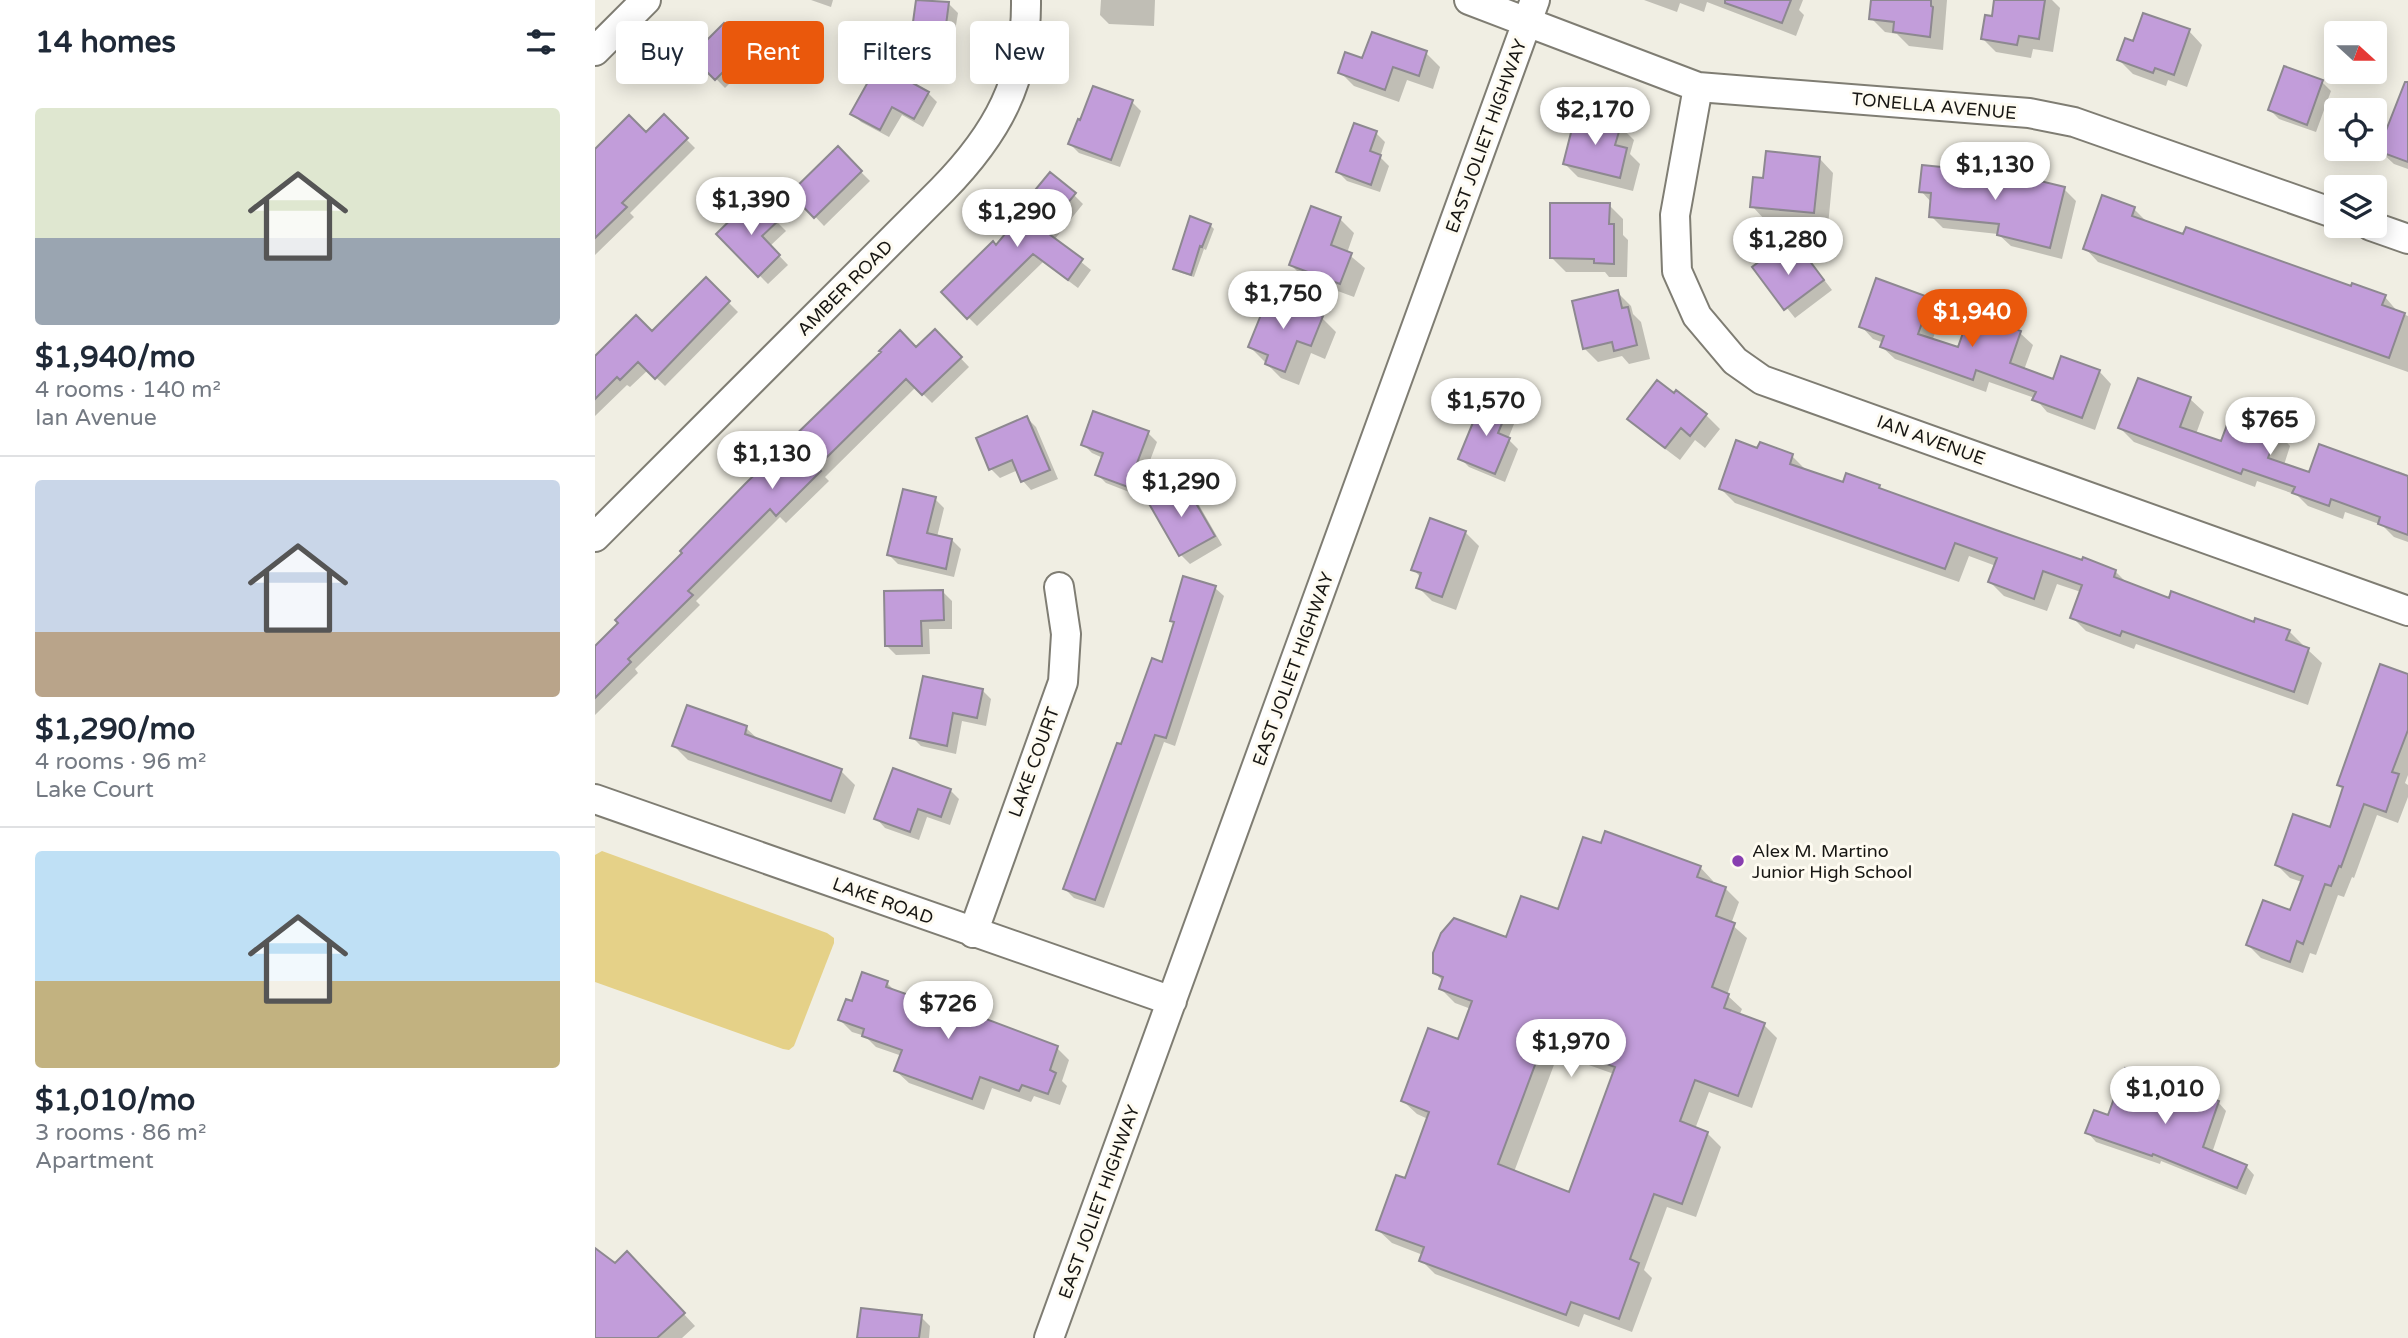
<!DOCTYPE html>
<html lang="en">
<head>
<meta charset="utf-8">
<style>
	:root { --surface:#fff; --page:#f6f6f7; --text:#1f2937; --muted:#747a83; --line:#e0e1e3; --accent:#ea580c }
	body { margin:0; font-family:"Varela Round",sans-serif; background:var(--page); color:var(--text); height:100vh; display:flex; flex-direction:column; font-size:26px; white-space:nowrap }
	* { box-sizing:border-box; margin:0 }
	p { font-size:23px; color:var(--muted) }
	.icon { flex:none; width:38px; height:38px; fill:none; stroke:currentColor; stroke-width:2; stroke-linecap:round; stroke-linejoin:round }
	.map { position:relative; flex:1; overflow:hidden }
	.drawer { display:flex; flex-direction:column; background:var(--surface); width:595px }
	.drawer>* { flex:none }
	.hud { position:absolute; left:21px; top:21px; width:665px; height:63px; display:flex; gap:14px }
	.needle { width:46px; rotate:111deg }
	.controls { position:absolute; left:1729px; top:21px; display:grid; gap:14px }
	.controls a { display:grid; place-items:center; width:63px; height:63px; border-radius:7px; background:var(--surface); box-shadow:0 4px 18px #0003; font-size:35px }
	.price { position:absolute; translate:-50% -60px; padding:0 16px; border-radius:24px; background:#fff; color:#222; font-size:23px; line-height:46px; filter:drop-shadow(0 2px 4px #0008) }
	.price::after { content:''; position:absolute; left:50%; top:42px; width:21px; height:16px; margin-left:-10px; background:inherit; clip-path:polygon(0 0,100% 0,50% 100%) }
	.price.on { background:var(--accent); color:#fff }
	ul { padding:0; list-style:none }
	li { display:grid; align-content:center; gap:14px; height:371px; padding:0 35px }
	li+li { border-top:2px solid var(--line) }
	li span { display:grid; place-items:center; height:217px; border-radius:7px; color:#555 }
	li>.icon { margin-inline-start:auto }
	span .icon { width:126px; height:126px; fill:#fffc; stroke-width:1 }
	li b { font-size:30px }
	h2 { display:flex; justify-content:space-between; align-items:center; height:84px; padding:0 35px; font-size:30px }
	.tag { padding:0 24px; border-radius:7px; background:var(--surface); box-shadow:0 4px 18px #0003; font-size:24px; line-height:63px }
	.tag.on { background:var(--accent); color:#fff }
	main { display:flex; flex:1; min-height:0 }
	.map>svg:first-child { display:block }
	.water { fill:#e5d188 }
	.shadow { fill:#0003; fill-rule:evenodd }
	.building { fill:#c29dda; stroke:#8d8890; stroke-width:2; fill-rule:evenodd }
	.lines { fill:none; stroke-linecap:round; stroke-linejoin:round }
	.street-casing { stroke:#7f7d73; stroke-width:32 }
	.street { stroke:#fff; stroke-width:28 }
	.poi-dot { fill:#883eb0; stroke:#fefbf1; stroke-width:2.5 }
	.labels { text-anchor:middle; stroke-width:6; stroke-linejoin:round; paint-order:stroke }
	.street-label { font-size:18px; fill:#171613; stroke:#fefbf1 }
	.poi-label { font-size:18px; fill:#171613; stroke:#fefbf1; text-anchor:start }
</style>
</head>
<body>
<main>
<section class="drawer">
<h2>14 homes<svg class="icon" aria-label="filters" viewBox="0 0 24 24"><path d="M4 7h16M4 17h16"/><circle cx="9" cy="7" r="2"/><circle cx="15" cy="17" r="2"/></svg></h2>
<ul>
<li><span style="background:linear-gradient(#dfe7d0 60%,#9aa5b1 0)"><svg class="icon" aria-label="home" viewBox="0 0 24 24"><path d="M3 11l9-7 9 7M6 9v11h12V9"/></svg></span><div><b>$1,940/mo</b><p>4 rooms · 140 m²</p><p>Ian Avenue</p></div></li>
<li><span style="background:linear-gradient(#c9d6e8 70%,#b9a48a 0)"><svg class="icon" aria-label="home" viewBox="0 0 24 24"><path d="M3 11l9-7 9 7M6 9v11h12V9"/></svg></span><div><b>$1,290/mo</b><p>4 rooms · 96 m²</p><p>Lake Court</p></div></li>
<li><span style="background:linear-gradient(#bfe0f5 60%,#c2b280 0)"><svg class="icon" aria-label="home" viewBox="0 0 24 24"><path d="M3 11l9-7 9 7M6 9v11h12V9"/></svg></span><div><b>$1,010/mo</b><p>3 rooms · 86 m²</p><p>Apartment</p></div></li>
</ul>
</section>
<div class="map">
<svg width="1813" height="1338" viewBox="0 0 1813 1338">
	<rect width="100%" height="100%" fill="#f0eee3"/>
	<path class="water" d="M 7,851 L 232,933 L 239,938 L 239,943 L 199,1046 L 194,1050 L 188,1049 L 0,982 L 0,855 Z"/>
	<path class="shadow" d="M 216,0 L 238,0 L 236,7 Z
		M 323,0 L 354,4 L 363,13 L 356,56 L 326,52 L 317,43 Z
		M 506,0 L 560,0 L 559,26 L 514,24 L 505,15 Z
		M 1049,0 L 1208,0 L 1204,10 L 1209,15 L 1201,36 L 1112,2 L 1109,12 L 1085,3 L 1082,12 Z
		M 1278,0 L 1352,0 L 1348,50 L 1314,46 L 1302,34 L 1290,32 L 1276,18 Z
		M 1401,0 L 1457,0 L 1465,8 L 1458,52 L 1438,49 L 1436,58 L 1401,52 L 1387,38 L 1398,18 Z
		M 129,26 L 161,57 L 130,88 L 99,56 Z
		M 1594,31 L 1607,45 L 1592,87 L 1573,80 L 1571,86 L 1538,74 L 1524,60 L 1539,44 Z
		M 831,53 L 845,67 L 838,89 L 812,80 L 804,102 L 759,86 L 745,72 L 768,60 Z
		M 1727,82 L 1736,91 L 1721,132 L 1684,119 L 1675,110 Z
		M 333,93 L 342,102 L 328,127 L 307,115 L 294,137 L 266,122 L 257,113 Z
		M 537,102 L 546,111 L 525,167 L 484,153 L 475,144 Z
		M 1813,107 L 1813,169 L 1799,164 L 1785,151 Z
		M 69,117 L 100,148 L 35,213 L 39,217 L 0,255 L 0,152 L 51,135 Z
		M 1025,126 L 1039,140 L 1035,154 L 1045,164 L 1038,191 L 983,177 L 969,163 Z
		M 781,133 L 790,142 L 785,157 L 794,166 L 785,192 L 752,181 L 743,172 Z
		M 243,149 L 275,181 L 229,226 L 198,193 Z
		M 1225,159 L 1238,173 L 1233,226 L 1170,220 L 1157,206 Z
		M 1469,189 L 1481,201 L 1467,259 L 1416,246 L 1403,234 L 1348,228 L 1336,216 L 1337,203 L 1326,191 Z
		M 479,195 L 488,204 L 459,240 L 496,270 L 483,288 L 448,262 L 382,326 L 348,292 L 402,247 Z
		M 1508,198 L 1539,209 L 1554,224 L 1790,297 L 1803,312 L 1813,316 L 1813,372 L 1503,262 L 1490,248 Z
		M 159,199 L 191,231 L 175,246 L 193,265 L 173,284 L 124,234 Z
		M 1014,205 L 1028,219 L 1028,235 L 1033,240 L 1032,277 L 1014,277 L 1010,272 L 971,272 L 957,258 Z
		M 745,219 L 759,233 L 752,253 L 770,268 L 759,297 L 710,279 L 696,265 Z
		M 615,225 L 619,229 L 611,250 L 609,249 L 599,277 L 584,272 L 580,268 Z
		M 1178,254 L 1188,263 L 1213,259 L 1237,290 L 1200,318 L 1159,267 Z
		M 111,280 L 143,312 L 70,386 L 53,370 L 35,387 L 32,385 L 0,416 L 0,359 L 57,334 Z
		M 1022,292 L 1036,306 L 1038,314 L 1046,322 L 1055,359 L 1034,364 L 1027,356 L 1003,362 L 989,348 Z
		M 1335,299 L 1348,312 L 1337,341 L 1364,350 L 1425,333 L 1438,345 L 1429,370 L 1459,381 L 1504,371 L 1516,384 L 1500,430 L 1452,412 L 1440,398 L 1394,382 L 1391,392 L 1300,359 L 1287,347 L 1289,343 L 1278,339 L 1266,326 Z
		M 727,318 L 741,332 L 730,359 L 716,353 L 704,385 L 686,378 L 655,347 Z
		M 340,331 L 374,367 L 337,403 L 321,387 L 230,477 L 234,481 L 191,523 L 185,517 L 101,601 L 105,605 L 40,669 L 43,673 L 0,715 L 0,648 Z
		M 1595,399 L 1609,412 L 1601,434 L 1627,443 L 1682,432 L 1695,446 L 1689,465 L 1715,474 L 1802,474 L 1803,471 L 1813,475 L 1813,542 L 1799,537 L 1787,525 L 1750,512 L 1748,519 L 1713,506 L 1702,495 L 1662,481 L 1660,487 L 1539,442 L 1525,428 Z
		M 912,410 L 921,419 L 913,439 L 923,449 L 910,482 L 874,467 L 865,458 Z
		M 1111,415 L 1125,429 L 1110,448 L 1100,440 L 1085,460 L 1048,432 L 1035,418 Z
		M 432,418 L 441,427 L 463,479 L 436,490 L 428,481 L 423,470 L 405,478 L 396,469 Z
		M 553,433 L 562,442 L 542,495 L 511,483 L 502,474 L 508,458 L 497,453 L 488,444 Z
		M 1163,450 L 1197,456 L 1211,470 L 1249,485 L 1284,487 L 1289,491 L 1400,531 L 1520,571 L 1534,585 L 1575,600 L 1660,624 L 1694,631 L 1708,645 L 1707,648 L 1713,650 L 1727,663 L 1713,705 L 1541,644 L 1539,649 L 1491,631 L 1477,617 L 1486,592 L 1462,584 L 1452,611 L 1409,596 L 1395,582 L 1401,566 L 1374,556 L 1364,582 L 1140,503 L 1126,489 Z
		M 588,484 L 597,493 L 627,545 L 595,564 L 586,555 Z
		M 340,499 L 349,508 L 342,537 L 357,540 L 366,549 L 359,577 L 303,564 L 294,555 Z
		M 870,532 L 884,546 L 861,610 L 837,601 L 823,587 L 826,578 L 818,569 Z
		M 620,588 L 629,596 L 580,746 L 569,742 L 509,908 L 479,898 L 470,889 L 527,747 L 568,664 L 580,624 L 577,620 Z
		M 348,592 L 357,601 L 357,629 L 334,629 L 335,654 L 301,655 L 292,646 Z
		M 1813,676 L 1813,775 L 1810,783 L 1813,785 L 1813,797 L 1803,823 L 1782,815 L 1759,878 L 1757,877 L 1749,897 L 1743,895 L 1721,955 L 1715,953 L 1708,973 L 1666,958 L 1653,945 L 1696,912 L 1707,882 L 1695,878 L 1682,865 L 1736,829 L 1749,789 L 1744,784 Z
		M 387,690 L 396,699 L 391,726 L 367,721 L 361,754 L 326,746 L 317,737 Z
		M 151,728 L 165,741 L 246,771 L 260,785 L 250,814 L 93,760 L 79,746 Z
		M 355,790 L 364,799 L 355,825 L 332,817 L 324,840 L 290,828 L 282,819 Z
		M 1105,867 L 1118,881 L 1117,884 L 1130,888 L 1144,902 L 1136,924 L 1152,938 L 1132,995 L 1147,1009 L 1144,1016 L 1169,1025 L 1182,1038 L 1157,1108 L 1114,1092 L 1100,1129 L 1112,1133 L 1126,1147 L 1101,1217 L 1072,1207 L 1049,1270 L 1057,1278 L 1037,1332 L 989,1314 L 984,1327 L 840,1274 L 826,1260 L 828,1255 L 797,1243 L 783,1230 L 811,1180 L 833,1119 L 822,1114 L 808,1101 L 864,1041 L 876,1009 L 860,1003 L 846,989 L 849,982 L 839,972 L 912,940 L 964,911 ZM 963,1054 L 1019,1074 L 976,1194 L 919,1172 Z
		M 292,983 L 302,993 L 462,1048 L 474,1060 L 467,1081 L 472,1086 L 465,1105 L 439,1096 L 436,1102 L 397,1088 L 389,1110 L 314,1083 L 301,1071 L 307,1056 L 281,1047 L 270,1036 L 257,1032 L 245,1020 L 258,1003 Z
		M 1623,1102 L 1631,1111 L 1617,1153 L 1651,1166 L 1659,1175 L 1651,1195 L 1566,1161 L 1565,1164 L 1501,1142 L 1493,1133 L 1515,1117 Z
		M 0,1250 L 20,1265 L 44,1266 L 100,1326 L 87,1338 L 9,1338 L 0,1327 Z
		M 326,1317 L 335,1326 L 334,1338 L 264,1338 Z"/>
	<path class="building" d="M 321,0 L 354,2 L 348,48 L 315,44 Z
		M 1130,0 L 1196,0 L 1187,23 L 1130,3 Z
		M 1276,0 L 1336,0 L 1336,6 L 1338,7 L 1335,37 L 1298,32 L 1299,22 L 1274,19 Z
		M 1399,0 L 1450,0 L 1444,39 L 1424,36 L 1422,45 L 1386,39 L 1390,15 L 1397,16 Z
		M 1548,13 L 1595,29 L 1579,75 L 1560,68 L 1558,73 L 1522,60 L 1530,38 L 1538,41 Z
		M 129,23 L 153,47 L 120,80 L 96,56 Z
		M 777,32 L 832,51 L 824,76 L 798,67 L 790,90 L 743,73 L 750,52 L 767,58 Z
		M 283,64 L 334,92 L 319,119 L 297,107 L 285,130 L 255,114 Z
		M 1689,66 L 1728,80 L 1712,125 L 1673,110 Z
		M 1810,82 L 1813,82 L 1813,162 L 1783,151 Z
		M 498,86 L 538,100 L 516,160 L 473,144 L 483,119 L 485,120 Z
		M 981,113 L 1026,125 L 1020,145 L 1032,148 L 1025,178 L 968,164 Z
		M 69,114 L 93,138 L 27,203 L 32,207 L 0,238 L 0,149 L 34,115 L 51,132 Z
		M 759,123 L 782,131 L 775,151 L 786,155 L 776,185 L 741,172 Z
		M 243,146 L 267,171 L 219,218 L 195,193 Z
		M 1171,151 L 1225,157 L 1219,213 L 1155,207 L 1158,177 L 1168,178 Z
		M 1327,165 L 1416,174 L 1470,187 L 1455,248 L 1402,235 L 1404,224 L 1334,217 L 1336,193 L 1324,192 Z
		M 455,172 L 481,193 L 450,231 L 488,259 L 473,280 L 438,254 L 372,319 L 346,292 L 398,241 L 401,245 L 430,210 L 426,207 Z
		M 1507,195 L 1540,207 L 1537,216 L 1588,234 L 1591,227 L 1756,286 L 1757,283 L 1791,295 L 1787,305 L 1810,313 L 1794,358 L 1488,249 Z
		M 159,197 L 183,221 L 167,236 L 185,255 L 163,277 L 121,234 Z
		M 955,203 L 1015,203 L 1014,224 L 1019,224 L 1019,264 L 999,263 L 999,259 L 955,258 Z
		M 716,206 L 746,217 L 736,245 L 757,253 L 745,284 L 694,265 Z
		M 595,216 L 616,224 L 607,247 L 605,246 L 596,275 L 578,269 Z
		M 1205,248 L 1229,280 L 1189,310 L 1157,267 L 1178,251 L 1186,262 Z
		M 111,277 L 135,301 L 60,379 L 43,362 L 25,380 L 22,377 L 0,399 L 0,356 L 41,315 L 57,331 Z
		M 1281,278 L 1336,298 L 1323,334 L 1363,347 L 1375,313 L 1426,331 L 1415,363 L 1458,379 L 1466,356 L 1505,370 L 1487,418 L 1437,400 L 1441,392 L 1381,370 L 1378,380 L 1285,347 L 1289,336 L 1264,327 Z
		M 1023,290 L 1027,308 L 1033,307 L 1042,345 L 1019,351 L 1017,342 L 988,349 L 977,301 Z
		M 674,295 L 728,316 L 716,346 L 702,341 L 690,372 L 670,364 L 673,355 L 653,347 Z
		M 340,329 L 367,357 L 327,395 L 311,379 L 222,467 L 226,471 L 181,516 L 175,509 L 93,591 L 98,595 L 33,659 L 36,662 L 0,698 L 0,646 L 23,623 L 20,620 L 87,553 L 85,551 L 150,484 L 286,352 L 284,351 L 305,330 L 321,347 Z
		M 1543,378 L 1596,397 L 1585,427 L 1626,441 L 1636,414 L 1683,431 L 1673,458 L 1714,472 L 1724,444 L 1813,476 L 1813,535 L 1783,524 L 1785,517 L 1736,499 L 1734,506 L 1697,493 L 1700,487 L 1648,469 L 1646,474 L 1523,428 Z
		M 1062,380 L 1079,393 L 1081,390 L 1112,414 L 1095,436 L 1086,428 L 1070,448 L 1032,419 Z
		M 888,398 L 913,409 L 903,433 L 915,438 L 900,474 L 863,459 Z
		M 498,411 L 554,431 L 533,487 L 500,475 L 508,453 L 486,445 Z
		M 432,416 L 455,470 L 426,482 L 417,460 L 394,470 L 381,438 Z
		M 1141,440 L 1162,448 L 1165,442 L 1198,454 L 1195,464 L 1248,482 L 1251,473 L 1285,485 L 1284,488 L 1401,530 L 1487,560 L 1488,557 L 1521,570 L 1519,577 L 1574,598 L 1576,591 L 1659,622 L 1660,618 L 1695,630 L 1691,640 L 1714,648 L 1699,692 L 1527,631 L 1525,636 L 1475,618 L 1487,585 L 1448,571 L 1439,599 L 1393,582 L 1402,558 L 1360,543 L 1350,569 L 1124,489 Z
		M 588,481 L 620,536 L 584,556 L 553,502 Z
		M 308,489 L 341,497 L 332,533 L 357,539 L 351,569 L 292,555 Z
		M 835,518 L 871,531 L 847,597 L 821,588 L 826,573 L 816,570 Z
		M 588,576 L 621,586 L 571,738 L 560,735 L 500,900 L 468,889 L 522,743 L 526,744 L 557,658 L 567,662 L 579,622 L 575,621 Z
		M 348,590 L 349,620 L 326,621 L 327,646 L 290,646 L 289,591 Z
		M 1785,664 L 1813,674 L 1813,730 L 1797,772 L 1804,774 L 1791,812 L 1769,804 L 1746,867 L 1744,866 L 1736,886 L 1730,884 L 1708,944 L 1702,941 L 1695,962 L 1651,945 L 1668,900 L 1695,910 L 1708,876 L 1680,865 L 1698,814 L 1735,827 L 1748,787 L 1742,785 Z
		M 328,676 L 388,689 L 382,718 L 358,713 L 352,746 L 315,738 Z
		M 92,705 L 152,726 L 150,734 L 247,769 L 236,801 L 77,746 Z
		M 298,768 L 356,789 L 346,817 L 323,809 L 315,832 L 279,819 Z
		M 1010,831 L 1106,866 L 1102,877 L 1131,887 L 1121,916 L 1140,923 L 1117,987 L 1134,994 L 1129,1008 L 1170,1023 L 1143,1096 L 1100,1080 L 1085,1121 L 1113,1132 L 1087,1204 L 1059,1194 L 1035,1259 L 1044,1263 L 1024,1319 L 976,1302 L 971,1315 L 824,1261 L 829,1247 L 781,1230 L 801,1175 L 810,1178 L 834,1112 L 806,1101 L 833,1028 L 863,1039 L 877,1001 L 844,989 L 848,977 L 838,973 L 838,953 L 846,933 L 859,918 L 911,937 L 926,896 L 963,909 L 988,837 L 1006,843 ZM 949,1041 L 1020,1067 L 974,1192 L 903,1164 Z
		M 267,972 L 293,981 L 291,987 L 325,999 L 327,995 L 463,1046 L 455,1070 L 461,1073 L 453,1094 L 427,1085 L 424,1091 L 385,1077 L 377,1099 L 299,1071 L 307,1050 L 267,1036 L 269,1029 L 243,1020 L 251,999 L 257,1001 Z
		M 1530,1068 L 1624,1101 L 1608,1147 L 1652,1165 L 1642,1188 L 1558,1154 L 1557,1156 L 1490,1133 L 1499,1110 L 1513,1115 Z
		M 0,1248 L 20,1263 L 32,1251 L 90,1313 L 62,1338 L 0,1338 Z
		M 266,1308 L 327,1315 L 324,1338 L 262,1338 Z"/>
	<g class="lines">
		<g class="street-casing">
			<path id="street" d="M 874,0 L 1103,87 L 1434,113 L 1479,122 L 1741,214
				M 0,51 L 51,0
				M 1103,87 L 1080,215 L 1082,271 L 1102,316 L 1140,361 L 1167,380 L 1813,611
				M 1776,226 L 1813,239
				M 0,537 L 347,190 C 402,134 432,80 431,0
				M 0,799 L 577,1001
				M 378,933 L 468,682 L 471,634 L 464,587
				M 454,1338 L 940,0"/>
		</g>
		<use href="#street" class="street"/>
	</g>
	<circle class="poi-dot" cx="1143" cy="861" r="7"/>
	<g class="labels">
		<g class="street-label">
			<text transform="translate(1339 106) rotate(5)" y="6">TONELLA AVENUE</text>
			<text transform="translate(891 136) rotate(-70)" y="6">EAST JOLIET HIGHWAY</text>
			<text transform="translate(250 288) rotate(-45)" y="6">AMBER ROAD</text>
			<text transform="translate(1336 440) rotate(20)" y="6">IAN AVENUE</text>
			<text transform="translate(698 669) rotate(-70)" y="6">EAST JOLIET HIGHWAY</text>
			<text transform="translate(439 762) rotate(-70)" y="6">LAKE COURT</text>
			<text transform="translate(288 901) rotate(20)" y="6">LAKE ROAD</text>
			<text transform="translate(504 1202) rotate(-70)" y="6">EAST JOLIET HIGHWAY</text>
		</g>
		<g class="poi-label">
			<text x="1157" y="857">Alex M. Martino<tspan x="1157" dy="21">Junior High School</tspan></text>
		</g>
	</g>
</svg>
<div class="controls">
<a><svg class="needle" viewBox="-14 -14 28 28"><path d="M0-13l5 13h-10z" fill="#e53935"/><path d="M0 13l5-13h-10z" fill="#747a83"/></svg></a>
<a><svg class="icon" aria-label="locate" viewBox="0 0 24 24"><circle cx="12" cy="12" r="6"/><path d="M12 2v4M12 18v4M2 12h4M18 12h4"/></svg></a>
<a><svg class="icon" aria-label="layers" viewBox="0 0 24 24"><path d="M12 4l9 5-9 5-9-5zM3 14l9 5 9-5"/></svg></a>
</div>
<b class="price" style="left:1000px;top:147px">$2,170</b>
<b class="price" style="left:1400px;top:202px">$1,130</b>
<b class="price" style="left:156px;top:237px">$1,390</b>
<b class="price" style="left:422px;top:249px">$1,290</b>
<b class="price" style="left:1193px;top:277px">$1,280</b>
<b class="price" style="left:688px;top:331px">$1,750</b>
<b class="price on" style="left:1377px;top:349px">$1,940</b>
<b class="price" style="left:891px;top:438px">$1,570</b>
<b class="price" style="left:1675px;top:457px">$765</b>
<b class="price" style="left:177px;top:491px">$1,130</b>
<b class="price" style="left:586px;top:519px">$1,290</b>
<b class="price" style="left:353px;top:1041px">$726</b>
<b class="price" style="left:976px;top:1079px">$1,970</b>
<b class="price" style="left:1570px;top:1126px">$1,010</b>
<div class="hud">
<a class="tag">Buy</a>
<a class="tag on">Rent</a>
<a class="tag">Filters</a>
<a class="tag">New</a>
</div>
</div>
</main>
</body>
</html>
